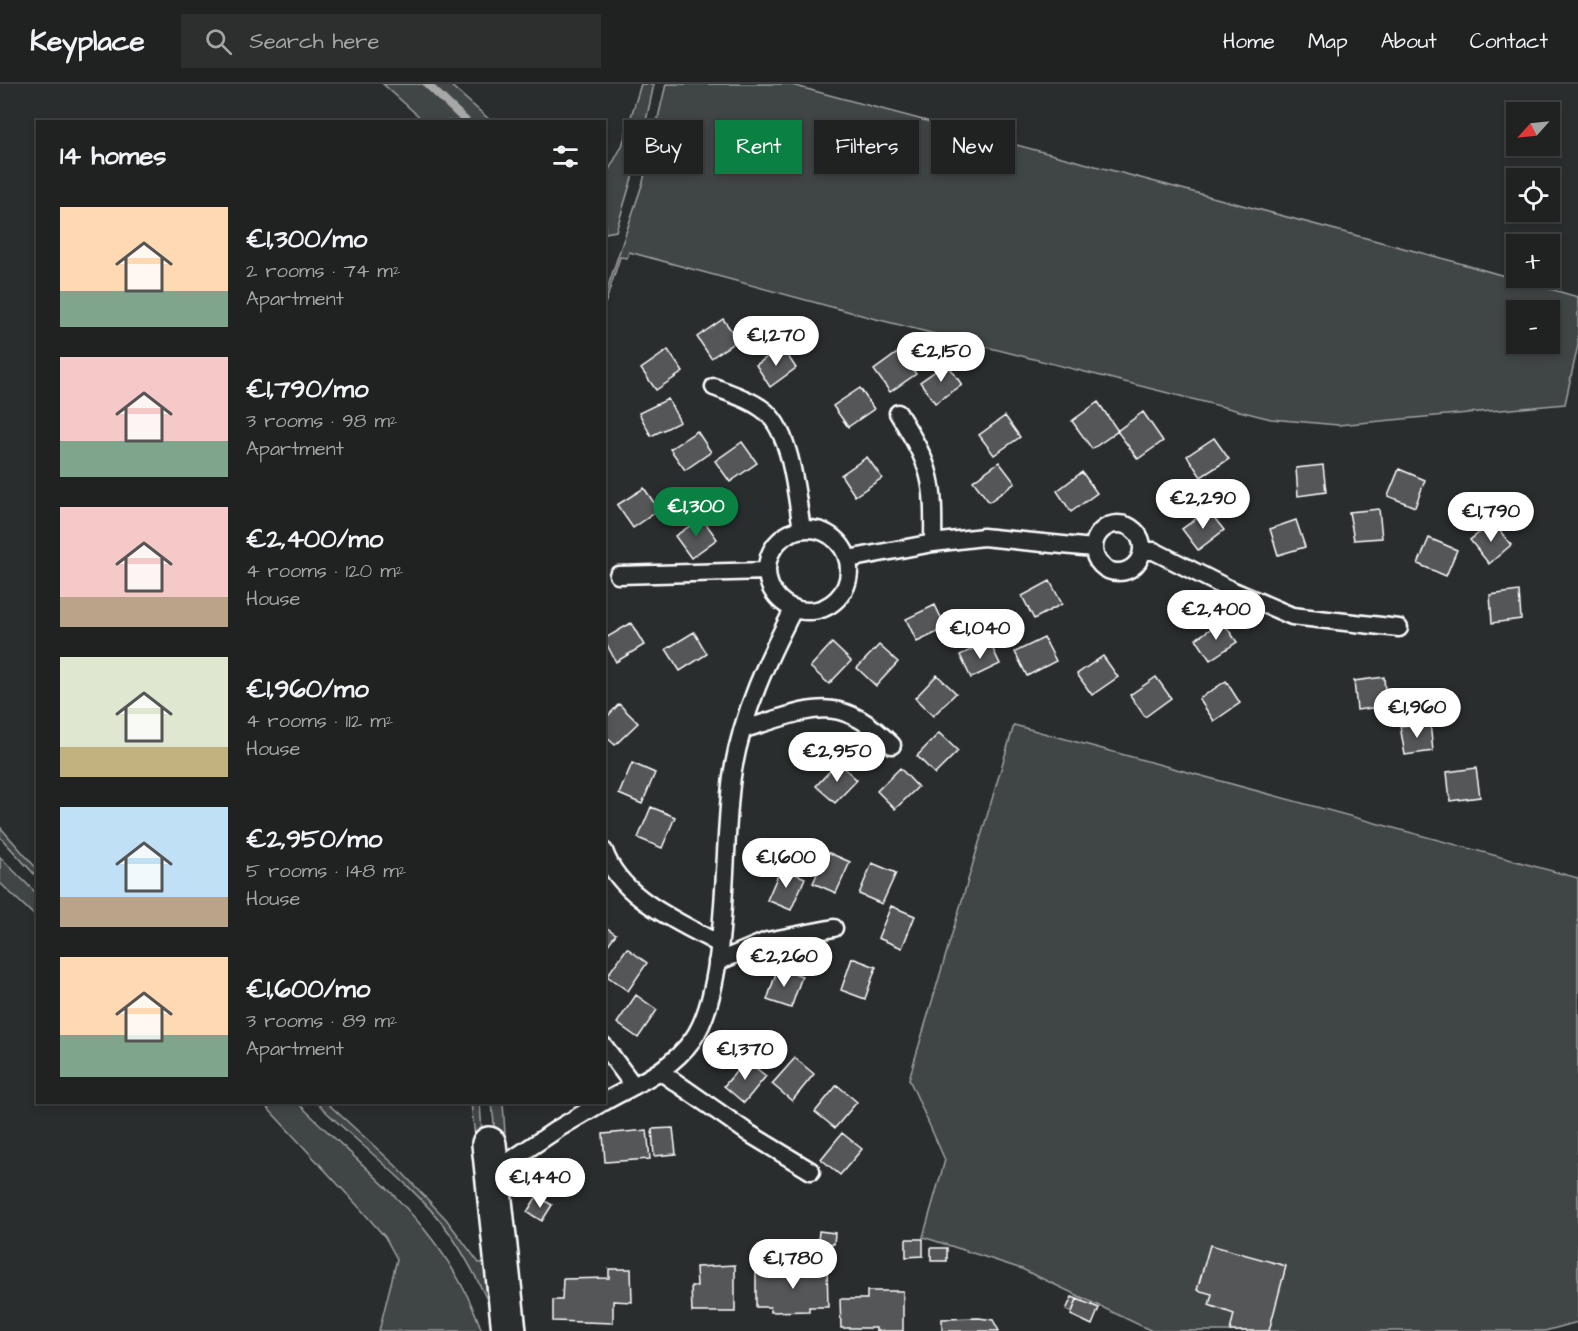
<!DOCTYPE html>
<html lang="en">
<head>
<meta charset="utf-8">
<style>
	:root { --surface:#202222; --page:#2d2f2f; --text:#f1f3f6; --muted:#a2a4a5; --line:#3d3f40; --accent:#0b8043 }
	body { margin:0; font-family:"Architects Daughter",sans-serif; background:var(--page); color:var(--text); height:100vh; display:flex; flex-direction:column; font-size:22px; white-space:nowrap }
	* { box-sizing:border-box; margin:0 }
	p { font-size:20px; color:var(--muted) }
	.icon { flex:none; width:33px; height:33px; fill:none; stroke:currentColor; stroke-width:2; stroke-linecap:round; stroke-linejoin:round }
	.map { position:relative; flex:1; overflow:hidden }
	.panel { position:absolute; left:36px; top:36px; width:570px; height:984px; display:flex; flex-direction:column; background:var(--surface); border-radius:0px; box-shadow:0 3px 9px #0003,0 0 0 2px var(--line) }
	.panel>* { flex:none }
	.banner { position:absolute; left:624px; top:36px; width:570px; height:54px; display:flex; gap:12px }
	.needle { width:39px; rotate:243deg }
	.fabs { position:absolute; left:1506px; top:18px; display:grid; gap:12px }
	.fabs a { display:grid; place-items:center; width:54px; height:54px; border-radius:0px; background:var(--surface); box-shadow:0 3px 9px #0003,0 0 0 2px var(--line); font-size:30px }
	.price { position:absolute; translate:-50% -51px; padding:0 14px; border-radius:21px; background:#fff; color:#222; font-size:20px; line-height:39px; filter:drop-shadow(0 2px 3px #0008) }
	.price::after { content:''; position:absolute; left:50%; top:36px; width:18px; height:14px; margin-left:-9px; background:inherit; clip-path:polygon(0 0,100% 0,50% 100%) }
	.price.active { background:var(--accent); color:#fff }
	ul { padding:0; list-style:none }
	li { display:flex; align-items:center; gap:18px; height:150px; padding:0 24px }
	li span { display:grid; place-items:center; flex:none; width:168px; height:120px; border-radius:0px; color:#555 }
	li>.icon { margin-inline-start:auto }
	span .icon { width:72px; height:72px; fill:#fffc; stroke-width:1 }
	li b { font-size:26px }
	h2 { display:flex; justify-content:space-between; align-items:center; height:72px; padding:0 24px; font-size:26px }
	.tag { padding:0 21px; border-radius:0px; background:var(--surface); box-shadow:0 3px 9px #0003,0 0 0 2px var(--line); font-size:21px; line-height:54px }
	.tag.active { background:var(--accent); color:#fff }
	header { display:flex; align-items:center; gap:36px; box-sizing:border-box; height:84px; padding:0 30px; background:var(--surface); border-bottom:2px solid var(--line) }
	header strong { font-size:28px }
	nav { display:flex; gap:33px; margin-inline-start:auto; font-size:21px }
	.search { width:420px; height:54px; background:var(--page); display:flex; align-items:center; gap:15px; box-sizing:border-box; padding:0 21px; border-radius:0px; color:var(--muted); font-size:22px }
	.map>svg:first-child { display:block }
	.green { fill:#414445; stroke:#a0a2a2; stroke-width:1.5; fill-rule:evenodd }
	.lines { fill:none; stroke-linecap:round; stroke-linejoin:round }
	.stream { stroke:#a6a7a7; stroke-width:8 }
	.building { fill:#555758; stroke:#fff; stroke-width:1.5 }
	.lane-casing { stroke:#fff; stroke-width:21 }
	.street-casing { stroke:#fff; stroke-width:38 }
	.lane { stroke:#2a2d2e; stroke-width:16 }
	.street { stroke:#2a2d2e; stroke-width:33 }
</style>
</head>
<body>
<header>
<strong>Keyplace</strong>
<div class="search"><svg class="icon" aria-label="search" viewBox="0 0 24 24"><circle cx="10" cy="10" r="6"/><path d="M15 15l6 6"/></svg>Search here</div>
<nav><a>Home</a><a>Map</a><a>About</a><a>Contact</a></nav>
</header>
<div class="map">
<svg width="1578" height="1247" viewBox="0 0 1578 1247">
	<rect width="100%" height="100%" fill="#2a2d2e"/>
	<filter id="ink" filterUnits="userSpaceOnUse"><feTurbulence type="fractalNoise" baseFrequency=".0167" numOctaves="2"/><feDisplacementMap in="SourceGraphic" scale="12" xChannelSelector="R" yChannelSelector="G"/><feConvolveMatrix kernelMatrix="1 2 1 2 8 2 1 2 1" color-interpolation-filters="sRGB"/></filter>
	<g filter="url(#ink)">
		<path class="green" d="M 383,0 L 449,0 L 491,37 L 424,37 Z
			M 641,0 L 654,0 L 638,74 L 616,147 L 605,149 L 605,93 L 622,62 Z
			M 666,0 L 788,0 L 1452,177 L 1578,213 L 1578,261 L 1565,320 L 1338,341 L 1271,335 L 876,235 L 629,168 L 627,174 L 620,173 L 605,220 L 605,211 L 643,98 ZM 1516,226 L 1550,226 L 1550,260 L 1516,260 Z
			M 1014,641 L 1578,794 L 1578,1238 L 1545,1247 L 1152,1247 L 1022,1185 L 923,1153 L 945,1076 L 909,995 Z
			M 0,743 L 37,785 L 37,793 L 0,753 Z
			M 0,773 L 37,810 L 37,834 L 0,799 Z
			M 263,1019 L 298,1019 C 372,1093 446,1144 482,1247 L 379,1247 L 397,1175 L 385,1153 L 357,1121 Z
			M 317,1019 L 327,1019 L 395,1081 L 446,1135 L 479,1179 L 490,1178 L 471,1019 L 480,1019 L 494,1231 C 481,1202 467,1173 448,1147 C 412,1099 359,1061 317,1019 Z
			M 492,1019 L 503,1019 L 506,1065 L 496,1061 Z"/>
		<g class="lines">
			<path class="stream" d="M 427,0 L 467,38"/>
		</g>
		<path class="building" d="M 723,235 L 738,256 L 711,274 L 697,253 Z
			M 782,263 L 796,284 L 770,303 L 756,281 Z
			M 668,266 L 683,288 L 656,306 L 641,285 Z
			M 900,267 L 916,290 L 890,308 L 874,286 Z
			M 947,279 L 962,301 L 935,319 L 920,298 Z
			M 860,304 L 874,325 L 848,343 L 833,322 Z
			M 668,315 L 680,338 L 651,352 L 639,329 Z
			M 1098,318 L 1118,347 L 1092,365 L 1072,337 Z
			M 1143,328 L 1163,357 L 1138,375 L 1117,347 Z
			M 1005,332 L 1020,353 L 994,371 L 979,351 Z
			M 697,347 L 711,368 L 685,386 L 670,365 Z
			M 1214,354 L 1229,375 L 1201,393 L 1187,372 Z
			M 742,358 L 757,379 L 730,398 L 715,377 Z
			M 867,373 L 882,394 L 855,412 L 841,391 Z
			M 999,378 L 1015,399 L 989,418 L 973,397 Z
			M 1323,381 L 1326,408 L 1298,412 L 1296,384 Z
			M 1399,385 L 1425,396 L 1415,423 L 1388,412 Z
			M 1082,388 L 1097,409 L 1071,428 L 1057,407 Z
			M 644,404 L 659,426 L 633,444 L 617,421 Z
			M 1379,425 L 1382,454 L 1354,456 L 1349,428 Z
			M 1208,426 L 1224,446 L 1198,466 L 1182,445 Z
			M 702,434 L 717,455 L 691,474 L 675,452 Z
			M 1296,436 L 1305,463 L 1278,471 L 1270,445 Z
			M 1493,438 L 1511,461 L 1489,480 L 1470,456 Z
			M 1429,454 L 1457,466 L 1446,492 L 1418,480 Z
			M 1050,497 L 1062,520 L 1034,535 L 1022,512 Z
			M 1519,507 L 1521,535 L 1492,539 L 1490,511 Z
			M 935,521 L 946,544 L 917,558 L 906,535 Z
			M 1222,537 L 1237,558 L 1210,576 L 1196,555 Z
			M 631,539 L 644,561 L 616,578 L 604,555 Z
			M 694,548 L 707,570 L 680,587 L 666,565 Z
			M 1044,554 L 1056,577 L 1027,592 L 1015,568 Z
			M 989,557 L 1000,580 L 971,594 L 960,571 Z
			M 832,559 L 851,577 L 829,600 L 810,583 Z
			M 879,561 L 898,578 L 876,602 L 857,584 Z
			M 1103,572 L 1118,593 L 1092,611 L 1077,590 Z
			M 937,591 L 956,609 L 933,632 L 915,614 Z
			M 1156,593 L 1171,614 L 1145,633 L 1130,611 Z
			M 1384,593 L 1386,622 L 1357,626 L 1354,597 Z
			M 1226,597 L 1240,619 L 1214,637 L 1199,615 Z
			M 619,620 L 638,639 L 615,661 L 604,651 L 604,636 Z
			M 1430,639 L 1433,667 L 1405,671 L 1400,642 Z
			M 939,649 L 958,667 L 935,690 L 917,672 Z
			M 838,678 L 857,696 L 835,719 L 816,702 Z
			M 632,679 L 655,689 L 642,720 L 619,710 Z
			M 900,684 L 918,703 L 895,725 L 877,707 Z
			M 1476,684 L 1480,713 L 1450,717 L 1447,688 Z
			M 651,723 L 675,733 L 662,764 L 638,754 Z
			M 827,768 L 850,778 L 836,809 L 813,799 Z
			M 872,779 L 896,789 L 882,820 L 859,810 Z
			M 781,784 L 805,794 L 791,826 L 767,816 Z
			M 891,822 L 915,832 L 902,864 L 878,854 Z
			M 604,842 L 616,850 L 604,866 Z
			M 627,864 L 647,879 L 628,907 L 607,892 Z
			M 852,874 L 876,883 L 865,915 L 841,906 Z
			M 778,883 L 802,892 L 791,924 L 767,916 Z
			M 636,911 L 657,926 L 638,954 L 617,939 Z
			M 795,974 L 814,990 L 792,1017 L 772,1000 Z
			M 746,976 L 766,992 L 744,1019 L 724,1002 Z
			M 837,1001 L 857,1018 L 835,1044 L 815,1028 Z
			M 673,1044 L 676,1070 L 654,1072 L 652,1045 Z
			M 647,1046 L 650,1075 L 605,1078 L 603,1050 Z
			M 842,1049 L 862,1065 L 840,1091 L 821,1075 Z
			M 537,1112 L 552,1121 L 542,1137 L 527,1128 Z
			M 819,1147 L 835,1149 L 834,1160 L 818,1158 Z
			M 906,1155 L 923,1155 L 923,1172 L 906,1173 Z
			M 1210,1161 L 1286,1182 L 1269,1247 L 1230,1247 L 1234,1230 L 1209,1221 L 1212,1210 L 1197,1206 Z
			M 931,1164 L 947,1164 L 947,1177 L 931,1177 Z
			M 735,1181 L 735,1228 L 692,1228 L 691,1202 L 697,1202 L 696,1183 Z
			M 807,1182 L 827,1182 L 828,1223 L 809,1223 L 809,1227 L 771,1228 L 770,1223 L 756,1223 L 756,1189 L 807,1188 Z
			M 609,1185 L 631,1185 L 632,1218 L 613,1217 L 613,1239 L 553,1237 L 553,1216 L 562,1216 L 563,1195 L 609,1194 Z
			M 867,1207 L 903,1207 L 903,1247 L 876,1247 L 876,1244 L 841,1244 L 840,1215 L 867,1215 Z
			M 1072,1213 L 1077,1215 L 1072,1228 L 1066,1226 Z
			M 1077,1215 L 1099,1224 L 1092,1241 L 1071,1231 Z
			M 979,1234 L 993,1236 L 999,1247 L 942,1247 L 942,1235 Z"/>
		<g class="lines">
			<g class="lane-casing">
				<path id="lane" d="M 714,303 C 729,309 747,314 761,324 C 792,344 796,411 802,445
					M 898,329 C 932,384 934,395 933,459
					M1094 464a24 24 0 1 1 48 0a24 24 0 1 1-48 0Z
					M767 486a41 41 0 1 1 82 0a41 41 0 1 1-82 0Z
					M 1142,467 L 1154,467 L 1229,505 L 1292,532 L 1399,544
					M 848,475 L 933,459 L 983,453 L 1093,464
					M 618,491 L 767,487
					M 744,645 C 810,626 837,606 892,661
					M 604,767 C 621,815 678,837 719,860
					M 717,878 L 767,857 L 834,844
					M 604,962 L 634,1002
					M 661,988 L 750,1050 L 811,1087
					M 604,1018 C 638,999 670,987 693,955 C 731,901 721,756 733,686 C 743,628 767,576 794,524
					M 492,1089 L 559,1044 L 603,1018"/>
			</g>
			<g class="street-casing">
				<path id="street" d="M 489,1060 L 509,1247"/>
			</g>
			<use href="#lane" class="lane"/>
			<use href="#street" class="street"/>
		</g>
	</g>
</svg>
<div class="fabs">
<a><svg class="needle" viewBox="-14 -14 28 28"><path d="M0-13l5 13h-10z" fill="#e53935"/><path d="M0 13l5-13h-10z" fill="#a2a4a5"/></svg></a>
<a><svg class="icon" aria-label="locate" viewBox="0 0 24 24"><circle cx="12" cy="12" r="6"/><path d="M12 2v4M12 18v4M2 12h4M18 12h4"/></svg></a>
<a>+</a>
<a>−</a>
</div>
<b class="price" style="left:776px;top:283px">€1,270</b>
<b class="price" style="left:941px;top:299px">€2,150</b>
<b class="price" style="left:1203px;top:446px">€2,290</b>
<b class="price active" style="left:696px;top:454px">€1,300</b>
<b class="price" style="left:1491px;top:459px">€1,790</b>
<b class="price" style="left:1216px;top:557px">€2,400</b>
<b class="price" style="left:980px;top:576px">€1,040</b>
<b class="price" style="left:1417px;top:655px">€1,960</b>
<b class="price" style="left:837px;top:699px">€2,950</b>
<b class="price" style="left:786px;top:805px">€1,600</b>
<b class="price" style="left:784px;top:904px">€2,260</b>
<b class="price" style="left:745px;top:997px">€1,370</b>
<b class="price" style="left:540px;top:1125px">€1,440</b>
<b class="price" style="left:793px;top:1206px">€1,780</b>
<div class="banner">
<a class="tag">Buy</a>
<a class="tag active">Rent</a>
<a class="tag">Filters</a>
<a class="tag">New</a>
</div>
<section class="panel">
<h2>14 homes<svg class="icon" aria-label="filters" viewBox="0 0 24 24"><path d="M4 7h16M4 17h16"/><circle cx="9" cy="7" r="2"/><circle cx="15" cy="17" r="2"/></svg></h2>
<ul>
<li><span style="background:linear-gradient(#ffd9b3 70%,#7fa58c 0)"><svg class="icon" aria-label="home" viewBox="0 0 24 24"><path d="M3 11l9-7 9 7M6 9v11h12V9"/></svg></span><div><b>€1,300/mo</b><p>2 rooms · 74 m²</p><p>Apartment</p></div></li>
<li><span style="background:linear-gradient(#f6c9c9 70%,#7fa58c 0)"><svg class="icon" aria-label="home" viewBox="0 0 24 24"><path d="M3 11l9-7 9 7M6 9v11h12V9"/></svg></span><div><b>€1,790/mo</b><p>3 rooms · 98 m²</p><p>Apartment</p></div></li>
<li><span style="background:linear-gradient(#f6c9c9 75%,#b9a48a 0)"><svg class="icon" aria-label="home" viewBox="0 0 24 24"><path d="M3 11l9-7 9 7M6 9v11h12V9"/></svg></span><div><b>€2,400/mo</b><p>4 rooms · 120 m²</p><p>House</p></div></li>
<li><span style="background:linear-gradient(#dfe7d0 75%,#c2b280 0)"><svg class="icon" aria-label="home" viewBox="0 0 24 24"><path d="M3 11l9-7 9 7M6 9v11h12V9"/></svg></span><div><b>€1,960/mo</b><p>4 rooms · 112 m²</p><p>House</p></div></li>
<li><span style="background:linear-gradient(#bfe0f5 75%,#b9a48a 0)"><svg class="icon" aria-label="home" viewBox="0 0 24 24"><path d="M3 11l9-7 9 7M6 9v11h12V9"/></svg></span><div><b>€2,950/mo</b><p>5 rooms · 148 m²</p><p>House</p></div></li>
<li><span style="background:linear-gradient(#ffd9b3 65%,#7fa58c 0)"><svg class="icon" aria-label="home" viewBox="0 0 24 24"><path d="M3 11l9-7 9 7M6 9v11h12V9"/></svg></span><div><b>€1,600/mo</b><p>3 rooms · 89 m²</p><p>Apartment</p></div></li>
</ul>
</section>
</div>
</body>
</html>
